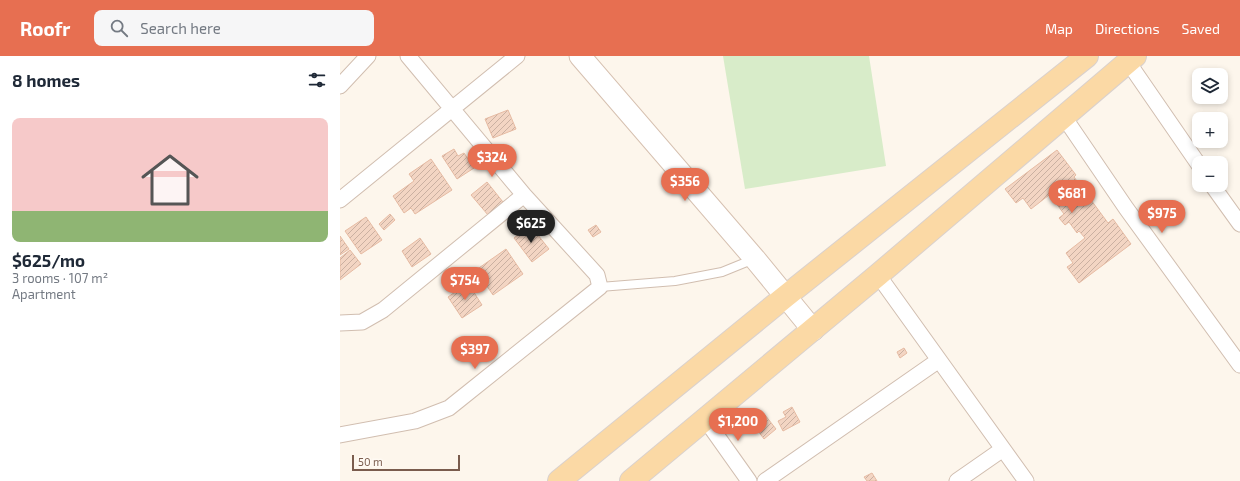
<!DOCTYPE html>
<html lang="en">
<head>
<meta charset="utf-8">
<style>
	:root { --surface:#fff; --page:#f6f6f7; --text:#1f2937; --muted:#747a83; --line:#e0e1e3; --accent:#e76f51 }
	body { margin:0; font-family:"Exo 2",sans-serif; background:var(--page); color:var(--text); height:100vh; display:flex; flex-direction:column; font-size:15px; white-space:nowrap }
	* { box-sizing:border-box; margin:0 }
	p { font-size:13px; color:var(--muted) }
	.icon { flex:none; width:22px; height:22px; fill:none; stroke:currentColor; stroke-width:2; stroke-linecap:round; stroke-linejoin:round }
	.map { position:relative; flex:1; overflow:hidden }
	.panel { display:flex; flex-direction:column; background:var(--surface); width:340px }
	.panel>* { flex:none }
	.tools { position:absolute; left:852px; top:12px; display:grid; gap:8px }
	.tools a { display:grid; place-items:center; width:36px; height:36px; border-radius:8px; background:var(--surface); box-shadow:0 2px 6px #0003; font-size:20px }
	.scale { position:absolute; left:12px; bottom:10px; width:108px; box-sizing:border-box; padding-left:4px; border:2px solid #7a5c4d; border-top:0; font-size:11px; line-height:14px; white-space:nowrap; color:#7a5c4d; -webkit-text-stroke:3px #fffaf3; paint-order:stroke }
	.price { position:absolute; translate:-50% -34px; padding:0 9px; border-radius:14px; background:var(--accent); color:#fff; font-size:13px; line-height:26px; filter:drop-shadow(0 1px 2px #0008) }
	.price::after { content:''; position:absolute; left:50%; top:24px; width:12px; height:9px; margin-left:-6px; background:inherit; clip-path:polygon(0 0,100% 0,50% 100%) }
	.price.current { background:#222; color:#fff }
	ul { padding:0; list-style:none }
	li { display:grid; align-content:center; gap:8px; height:212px; padding:0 12px }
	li+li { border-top:1px solid var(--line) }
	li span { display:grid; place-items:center; height:124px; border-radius:8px; color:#555 }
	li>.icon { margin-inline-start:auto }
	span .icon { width:72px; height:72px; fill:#fffc; stroke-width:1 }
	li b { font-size:17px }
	h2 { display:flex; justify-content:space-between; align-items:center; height:48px; padding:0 12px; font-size:17px }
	header { display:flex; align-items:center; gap:24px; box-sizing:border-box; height:56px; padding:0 20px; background:var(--accent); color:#fff }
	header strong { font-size:19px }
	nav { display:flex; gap:22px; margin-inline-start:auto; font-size:14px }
	.search { width:280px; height:36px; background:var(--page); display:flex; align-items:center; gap:10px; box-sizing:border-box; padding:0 14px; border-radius:8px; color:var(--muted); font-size:15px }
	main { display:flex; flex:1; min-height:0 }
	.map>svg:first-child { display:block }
	.pitch { fill:#d8ecc9 }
	.building { fill:url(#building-hatch); stroke:#e6bba3 }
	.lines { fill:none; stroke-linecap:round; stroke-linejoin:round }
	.lane-casing { stroke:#d1beb0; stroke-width:10 }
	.street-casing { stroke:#d1beb0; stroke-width:17 }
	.secondary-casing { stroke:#d6c0b0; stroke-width:23 }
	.primary-casing { stroke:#dad1cd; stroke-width:24 }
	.lane { stroke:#fff; stroke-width:8 }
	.street { stroke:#fff; stroke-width:15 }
	.secondary { stroke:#fff; stroke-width:21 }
	.primary { stroke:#fbd9a5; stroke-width:22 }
</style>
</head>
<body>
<header>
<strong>Roofr</strong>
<div class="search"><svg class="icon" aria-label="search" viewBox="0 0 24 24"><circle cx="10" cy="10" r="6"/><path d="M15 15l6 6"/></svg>Search here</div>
<nav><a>Map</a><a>Directions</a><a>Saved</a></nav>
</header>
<main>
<section class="panel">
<h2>8 homes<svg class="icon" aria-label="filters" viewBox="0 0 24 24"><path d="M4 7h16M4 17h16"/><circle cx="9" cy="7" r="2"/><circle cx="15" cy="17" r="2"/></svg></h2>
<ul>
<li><span style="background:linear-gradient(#f6c9c9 75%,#8fb573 0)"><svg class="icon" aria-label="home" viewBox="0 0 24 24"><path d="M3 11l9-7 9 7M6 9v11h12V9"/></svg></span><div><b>$625/mo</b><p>3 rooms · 107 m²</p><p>Apartment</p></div></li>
</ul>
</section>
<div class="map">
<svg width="900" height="425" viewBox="0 0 900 425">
	<defs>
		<pattern id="building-hatch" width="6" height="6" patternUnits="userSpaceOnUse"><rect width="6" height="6" fill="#f3d5c3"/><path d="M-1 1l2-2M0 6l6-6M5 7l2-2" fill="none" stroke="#cab0a1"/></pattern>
	</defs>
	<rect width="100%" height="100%" fill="#fdf6ec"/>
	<path class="pitch" d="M 383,0 L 529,0 L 546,110 L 405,133 Z"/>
	<path class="building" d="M 168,54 L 176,73 L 153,82 L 145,63 Z
		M 114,93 L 118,100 L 124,97 L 134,112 L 117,123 L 102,100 Z
		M 717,94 L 736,119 L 734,121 L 768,167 L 773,163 L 791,188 L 739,227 L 727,211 L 733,207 L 726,197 L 745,182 L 739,175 L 737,177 L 729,166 L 725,169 L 719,162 L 724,158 L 716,147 L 719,145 L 713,136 L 691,153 L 683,142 L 676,147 L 665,133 Z
		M 91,103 L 112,134 L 75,158 L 71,152 L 64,157 L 53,140 L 74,125 L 69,118 Z
		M 147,126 L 163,146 L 148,159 L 131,139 Z
		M 50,158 L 55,164 L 44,174 L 39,168 Z
		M 26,161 L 42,184 L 21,198 L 5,175 Z
		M 190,169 L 209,193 L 192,206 L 174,182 Z
		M 256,169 L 261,176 L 253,181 L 248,174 Z
		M 0,180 L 9,193 L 0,199 Z
		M 80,182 L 91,198 L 72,211 L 62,195 Z
		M 166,193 L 183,218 L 153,239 L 136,214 Z
		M 10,194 L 21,208 L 0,224 L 0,202 Z
		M 128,227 L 142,249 L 122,262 L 108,241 Z
		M 564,292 L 567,297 L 560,302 L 557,296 Z
		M 452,351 L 460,366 L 443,375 L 438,365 L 446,361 L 443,356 Z
		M 425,359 L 436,373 L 424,383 L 413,368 Z
		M 532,417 L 537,425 L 527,425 L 524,421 Z"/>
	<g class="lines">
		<g class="lane-casing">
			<path id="lane" d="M 260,231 L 335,225 L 382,216 L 414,203"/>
		</g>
		<g class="street-casing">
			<path id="street" d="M 788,6 L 859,109
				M 0,30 L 28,0
				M 724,61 L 786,152 L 900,309
				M 872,129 L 900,168
				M 0,144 L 177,0
				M 538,219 L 686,425
				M 0,267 L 22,266 L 43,254 L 184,139
				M 365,363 L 409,425
				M 0,379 L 75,365 L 109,352 L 260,231 L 257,219 L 184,139 L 68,0
				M 425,425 L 599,304
				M 617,425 L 663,393"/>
		</g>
		<g class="secondary-casing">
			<path id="secondary" d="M 240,0 L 415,203 L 473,274"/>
		</g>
		<g class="primary-casing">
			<path id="primary" d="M 219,425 L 446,240 L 747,0
				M 291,425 L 538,219 L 795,0"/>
		</g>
		<use href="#lane" class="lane"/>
		<use href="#street" class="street"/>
		<use href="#secondary" class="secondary"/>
		<use href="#primary" class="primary"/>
	</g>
</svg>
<div class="tools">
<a><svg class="icon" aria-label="layers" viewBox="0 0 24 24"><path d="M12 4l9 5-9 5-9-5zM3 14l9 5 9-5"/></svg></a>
<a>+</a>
<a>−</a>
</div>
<div class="scale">50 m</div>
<b class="price" style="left:152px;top:122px">$324</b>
<b class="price" style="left:345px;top:146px">$356</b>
<b class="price" style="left:732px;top:158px">$681</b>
<b class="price" style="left:822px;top:178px">$975</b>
<b class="price current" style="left:191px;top:188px">$625</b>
<b class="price" style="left:125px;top:245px">$754</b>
<b class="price" style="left:135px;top:314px">$397</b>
<b class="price" style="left:398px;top:386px">$1,200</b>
</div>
</main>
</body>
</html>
